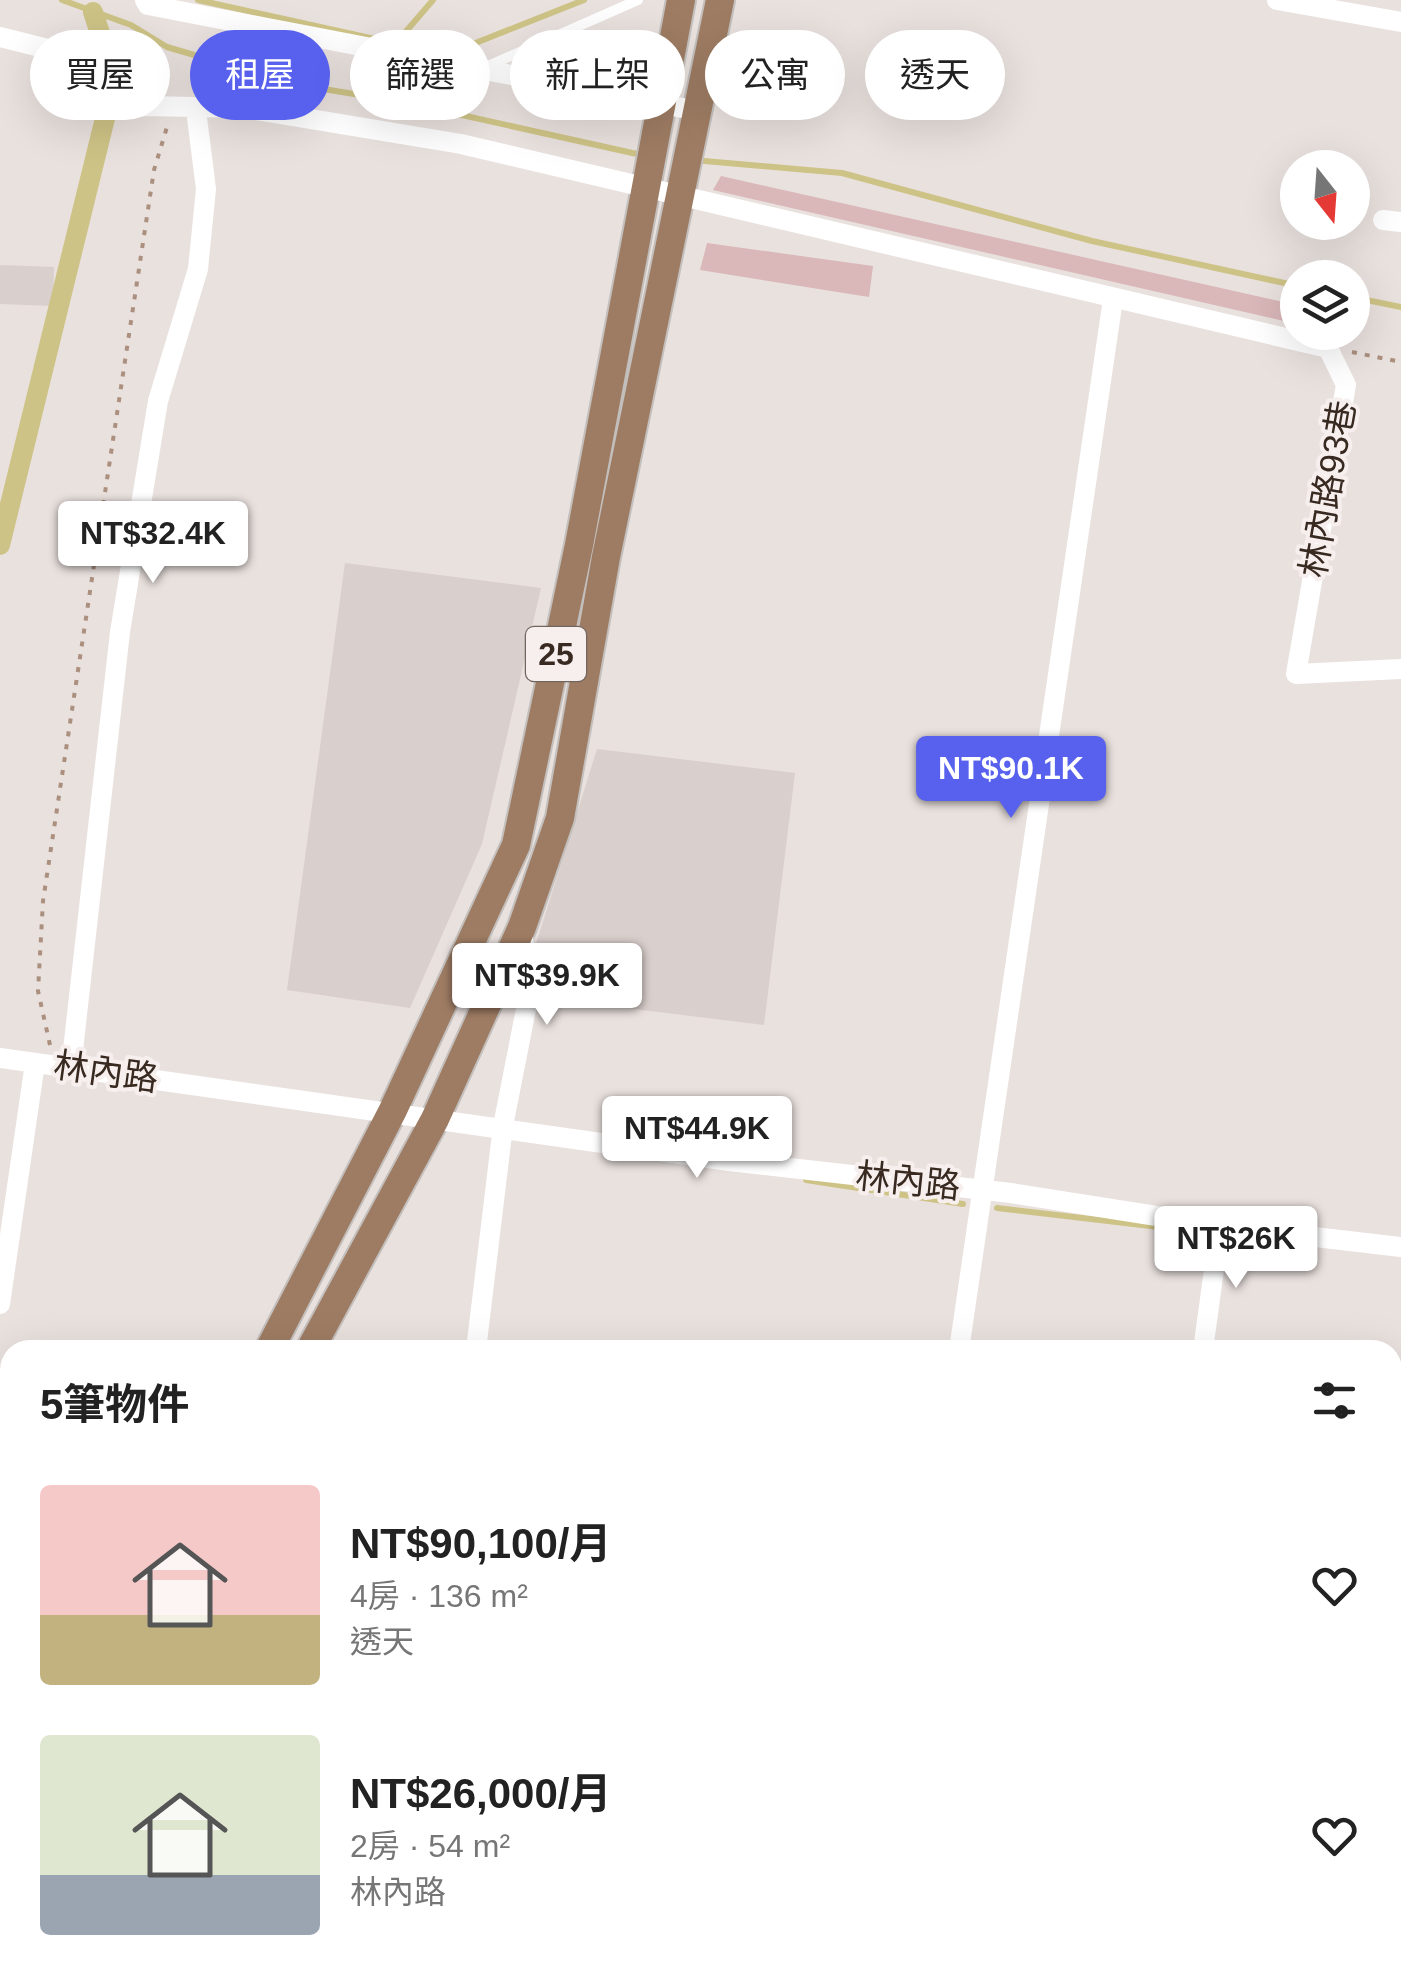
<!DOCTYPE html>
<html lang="zh-TW">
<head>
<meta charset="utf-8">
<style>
	:root { --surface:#fff; --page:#f6f6f6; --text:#222; --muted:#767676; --accent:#5761ee }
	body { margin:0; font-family:Arial,"Noto Sans TC",sans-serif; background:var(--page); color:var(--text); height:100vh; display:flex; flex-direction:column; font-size:38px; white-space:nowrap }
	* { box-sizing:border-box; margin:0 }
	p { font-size:32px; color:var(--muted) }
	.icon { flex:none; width:55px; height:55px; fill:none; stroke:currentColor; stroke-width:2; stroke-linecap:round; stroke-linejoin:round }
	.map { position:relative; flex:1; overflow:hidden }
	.details { position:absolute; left:0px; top:1340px; width:1402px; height:642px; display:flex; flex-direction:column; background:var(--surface); border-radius:30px 30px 0 0; box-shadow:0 10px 40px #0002 }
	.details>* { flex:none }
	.banner { position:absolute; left:30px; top:30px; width:1342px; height:90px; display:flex; gap:20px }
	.needle { width:65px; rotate:163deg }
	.controls { position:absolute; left:1280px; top:150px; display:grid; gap:20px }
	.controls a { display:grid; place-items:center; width:90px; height:90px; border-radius:50%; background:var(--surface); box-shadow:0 10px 40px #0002; font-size:50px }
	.price { position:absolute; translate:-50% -85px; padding:0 22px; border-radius:10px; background:#fff; color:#222; font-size:32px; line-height:65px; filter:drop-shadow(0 2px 5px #0008) }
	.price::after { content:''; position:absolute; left:50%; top:60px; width:30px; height:22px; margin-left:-15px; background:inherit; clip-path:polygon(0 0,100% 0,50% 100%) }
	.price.on { background:var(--accent); color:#fff }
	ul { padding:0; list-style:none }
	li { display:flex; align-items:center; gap:30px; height:250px; padding:0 40px }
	li span { display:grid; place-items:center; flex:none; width:280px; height:200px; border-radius:10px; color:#555 }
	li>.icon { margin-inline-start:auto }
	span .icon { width:120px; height:120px; fill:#fffc; stroke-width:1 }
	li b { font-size:42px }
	h2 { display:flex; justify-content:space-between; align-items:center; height:120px; padding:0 40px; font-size:42px }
	.pill { padding:0 35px; border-radius:45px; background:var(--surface); box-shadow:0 10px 40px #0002; font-size:35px; line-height:90px }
	.pill.on { background:var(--accent); color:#fff }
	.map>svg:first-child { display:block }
	.built { fill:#d9cfcc }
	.green { fill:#dab7b8 }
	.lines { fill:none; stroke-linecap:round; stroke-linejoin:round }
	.stream { stroke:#cec386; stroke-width:6 }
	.canal { stroke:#cec386; stroke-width:20 }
	.primary-casing { stroke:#c3bfbc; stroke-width:32 }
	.path { stroke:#ac907f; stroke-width:4; stroke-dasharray:5 8; stroke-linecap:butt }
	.service { stroke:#fff; stroke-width:10 }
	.minor { stroke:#fff; stroke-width:20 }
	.primary { stroke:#9e7c63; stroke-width:28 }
	.labels { text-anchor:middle; stroke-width:8; stroke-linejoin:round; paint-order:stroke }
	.shield { fill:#f6efee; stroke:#71655e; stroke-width:2.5 }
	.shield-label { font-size:32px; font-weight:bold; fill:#382a20 }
	.street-label { font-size:35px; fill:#382a20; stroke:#f6efee }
</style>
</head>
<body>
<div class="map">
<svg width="1401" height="1982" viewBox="0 0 1401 1982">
	<rect width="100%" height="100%" fill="#e9e1de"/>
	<path class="built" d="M 0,265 L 54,267 L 53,306 L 0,304 Z
		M 345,563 L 541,588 L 482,844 L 410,1008 L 287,990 Z
		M 597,749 L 795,773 L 764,1025 L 520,995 Z
		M 1393,1775 L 1401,1776 L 1401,1850 L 1393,1849 Z
		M 25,1972 L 138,1972 L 138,1973 L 137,1982 L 20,1982 Z"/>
	<path class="green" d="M 721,176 L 1297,305 L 1297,324 L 713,190 Z
		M 707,243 L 873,266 L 869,297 L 700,270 Z"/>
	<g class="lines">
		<path class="stream" d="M 62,0 L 131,25 L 167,47 L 293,84 L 403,102 L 646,156
			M 198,0 L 402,45
			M 396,43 L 433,0
			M 414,48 L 473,44 L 584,0
			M 693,160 L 842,173 L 1092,241 L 1298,286
			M 1352,297 L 1401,307
			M 806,1180 L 963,1204
			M 997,1208 L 1176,1229"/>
		<path class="canal" d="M 0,545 L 109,102 L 105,48 L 93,12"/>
		<g class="primary-casing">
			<path id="primary" d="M 269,1350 L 393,1110 L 516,845 L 579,545 L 681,0
				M 310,1350 L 435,1119 L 522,927 L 560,818 L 606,557 L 720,0
				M 0,1874 L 10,1854
				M 0,1954 L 10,1935"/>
		</g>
		<path class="path" d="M 1352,352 L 1401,362
			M 50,1045 L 38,991 L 43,901 L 154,170 L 167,127"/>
		<path class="service" d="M 488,66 L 638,0"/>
		<path class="minor" d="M 145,0 L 148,5 L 698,111
			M 1277,0 L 1401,22
			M 0,37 L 60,52 L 91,68 L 100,104 L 123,110 L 146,106 L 244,108 L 461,144 L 1328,348 L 1346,385 L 1296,674 L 1401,669
			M 1383,220 L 1401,222
			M 0,1058 L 729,1161 L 1011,1193 L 1220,1226 L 1401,1247
			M 71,1068 L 120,632 L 158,401 L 198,269 L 206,189 L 196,110
			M 0,1304 L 35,1063
			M 476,1350 L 503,1126 L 529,994 L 522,927
			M 959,1350 L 1113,299
			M 1203,1350 L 1220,1226
			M 1392,1735 L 1401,1681
			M 376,1982 L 377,1972
			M 869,1982 L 870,1972
			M 1119,1982 L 1120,1972
			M 1353,1982 L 1355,1972"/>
		<use href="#primary" class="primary"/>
	</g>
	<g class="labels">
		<rect class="shield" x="526" y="627" width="60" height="54" rx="8"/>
		<g class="shield-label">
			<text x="556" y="665">25</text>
		</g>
		<g class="street-label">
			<text transform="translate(1328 489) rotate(-80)" y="12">林內路93巷</text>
			<text transform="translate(106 1072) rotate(8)" y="12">林內路</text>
			<text transform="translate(908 1181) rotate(6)" y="12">林內路</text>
		</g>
	</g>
</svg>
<div class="controls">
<a><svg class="needle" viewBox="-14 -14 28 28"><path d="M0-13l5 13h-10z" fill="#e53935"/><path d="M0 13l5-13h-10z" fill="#767676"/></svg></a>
<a><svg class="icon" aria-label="layers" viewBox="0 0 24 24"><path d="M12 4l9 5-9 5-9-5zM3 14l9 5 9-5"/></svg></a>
</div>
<b class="price" style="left:153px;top:586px">NT$32.4K</b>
<b class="price on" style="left:1011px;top:821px">NT$90.1K</b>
<b class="price" style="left:547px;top:1028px">NT$39.9K</b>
<b class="price" style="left:697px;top:1181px">NT$44.9K</b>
<b class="price" style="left:1236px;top:1291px">NT$26K</b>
<div class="banner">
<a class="pill">買屋</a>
<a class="pill on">租屋</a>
<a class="pill">篩選</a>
<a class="pill">新上架</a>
<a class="pill">公寓</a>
<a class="pill">透天</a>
</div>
<section class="details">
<h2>5筆物件<svg class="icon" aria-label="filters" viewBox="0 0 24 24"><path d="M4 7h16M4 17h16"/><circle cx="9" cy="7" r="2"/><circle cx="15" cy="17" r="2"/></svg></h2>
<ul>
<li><span style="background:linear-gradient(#f6c9c9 65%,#c2b280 0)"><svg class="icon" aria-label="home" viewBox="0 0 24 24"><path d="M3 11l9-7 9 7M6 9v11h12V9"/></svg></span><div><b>NT$90,100/月</b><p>4房 · 136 m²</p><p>透天</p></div><svg class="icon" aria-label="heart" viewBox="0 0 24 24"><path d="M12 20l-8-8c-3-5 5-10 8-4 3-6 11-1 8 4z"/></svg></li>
<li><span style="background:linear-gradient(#dfe7d0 70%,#9aa5b1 0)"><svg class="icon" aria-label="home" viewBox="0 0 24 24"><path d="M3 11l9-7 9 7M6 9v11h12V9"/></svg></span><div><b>NT$26,000/月</b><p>2房 · 54 m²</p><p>林內路</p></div><svg class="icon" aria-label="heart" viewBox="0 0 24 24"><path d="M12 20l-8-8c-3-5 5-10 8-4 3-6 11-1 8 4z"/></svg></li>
</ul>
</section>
</div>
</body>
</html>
